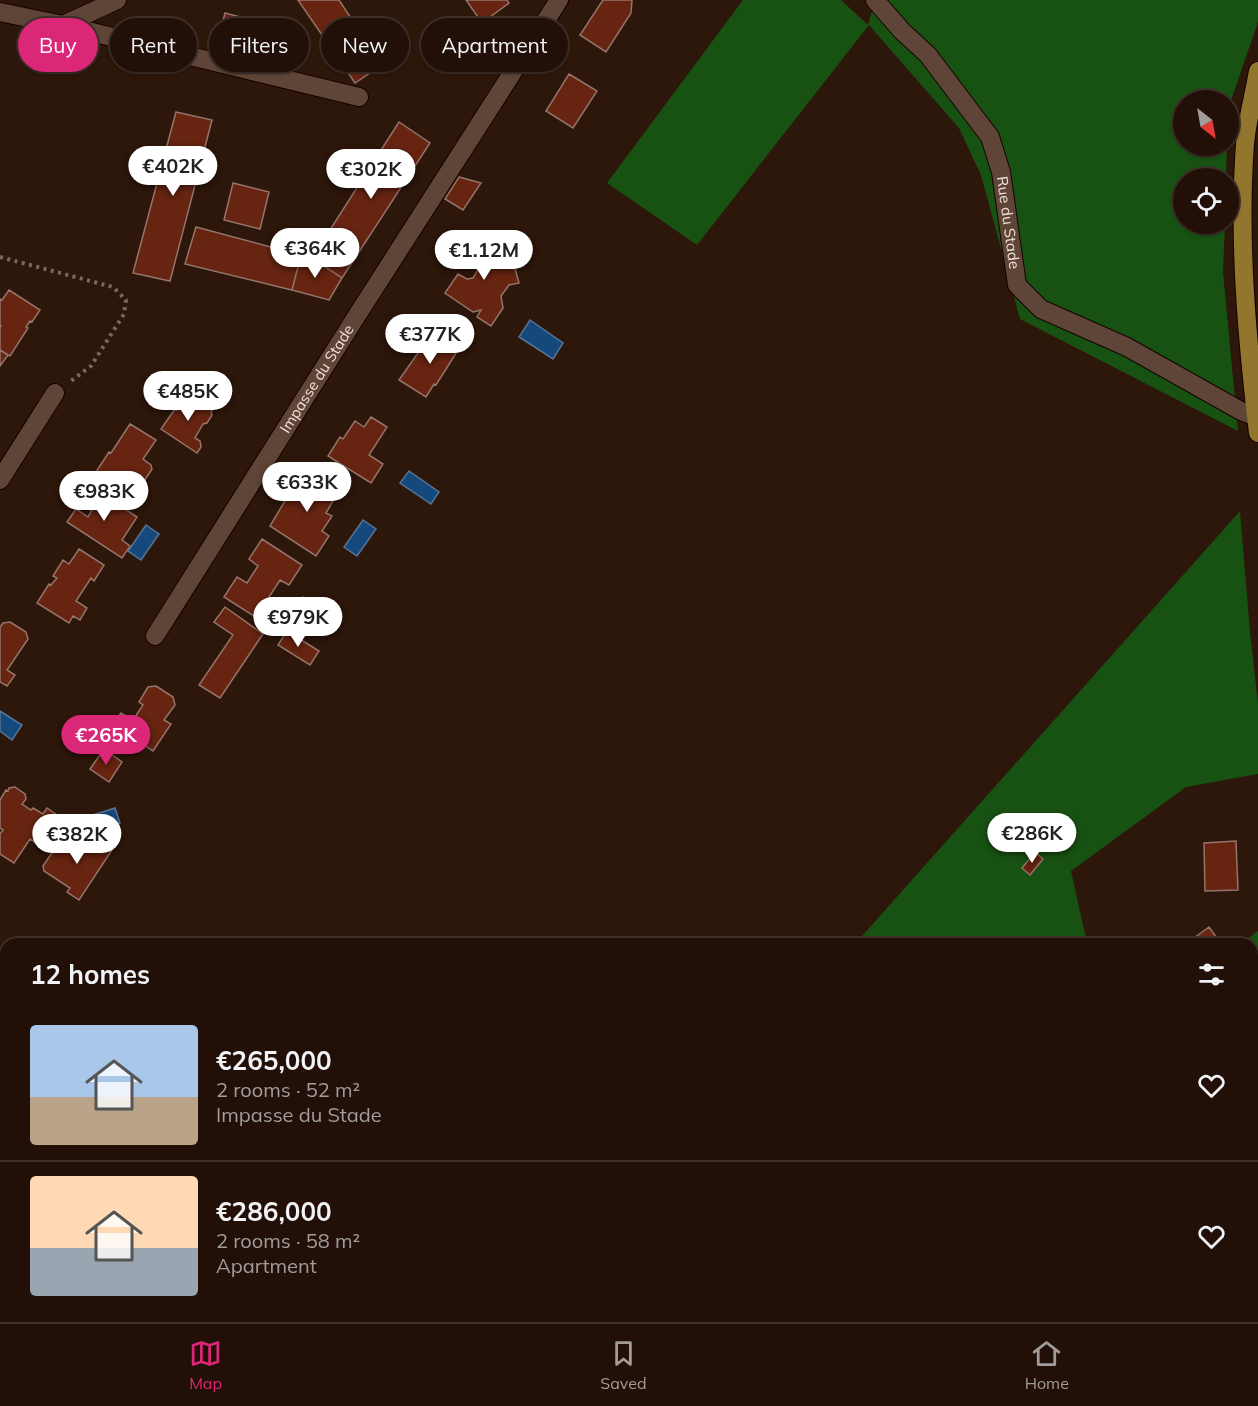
<!DOCTYPE html>
<html lang="en">
<head>
<meta charset="utf-8">
<style>
	:root { --surface:#221008; --page:#2e1e16; --text:#f1f3f6; --muted:#a29d9c; --line:#3f3029; --accent:#db2777 }
	body { margin:0; font-family:Mulish,sans-serif; background:var(--page); color:var(--text); height:100vh; display:flex; flex-direction:column; font-size:22px; white-space:nowrap }
	* { box-sizing:border-box; margin:0 }
	p { font-size:20px; color:var(--muted) }
	.icon { flex:none; width:33px; height:33px; fill:none; stroke:currentColor; stroke-width:2; stroke-linecap:round; stroke-linejoin:round }
	.map { position:relative; flex:1; overflow:hidden }
	.drawer { position:absolute; left:0px; top:938px; width:1258px; height:386px; display:flex; flex-direction:column; background:var(--surface); border-radius:18px 18px 0 0; box-shadow:0 2px 4px #0004,0 0 0 2px var(--line) }
	.drawer>* { flex:none }
	.top-card { position:absolute; left:18px; top:18px; width:600px; height:54px; display:flex; gap:12px }
	.needle { width:39px; rotate:149deg }
	.tools { position:absolute; left:1173px; top:90px; display:grid; gap:12px }
	.tools a { display:grid; place-items:center; width:66px; height:66px; border-radius:50%; background:var(--surface); box-shadow:0 2px 4px #0004,0 0 0 2px var(--line); font-size:30px }
	.price { position:absolute; translate:-50% -51px; padding:0 14px; border-radius:21px; background:#fff; color:#222; font-size:20px; line-height:39px; filter:drop-shadow(0 2px 3px #0008) }
	.price::after { content:''; position:absolute; left:50%; top:36px; width:18px; height:14px; margin-left:-9px; background:inherit; clip-path:polygon(0 0,100% 0,50% 100%) }
	.price.on { background:var(--accent); color:#fff }
	ul { padding:0; list-style:none }
	li { display:flex; align-items:center; gap:18px; height:150px; padding:0 30px }
	li+li { border-top:2px solid var(--line) }
	li span { display:grid; place-items:center; flex:none; width:168px; height:120px; border-radius:6px; color:#555 }
	li>.icon { margin-inline-start:auto }
	span .icon { width:72px; height:72px; fill:#fffc; stroke-width:1 }
	li b { font-size:26px }
	h2 { display:flex; justify-content:space-between; align-items:center; height:72px; padding:0 30px; font-size:26px }
	.chip { padding:0 21px; border-radius:27px; background:var(--surface); box-shadow:0 2px 4px #0004,0 0 0 2px var(--line); font-size:21px; line-height:54px }
	.chip.on { background:var(--accent); color:#fff }
	.menu { display:flex; justify-content:space-around; align-items:center; height:84px; border-top:2px solid var(--line); background:var(--surface); font-size:16px; color:var(--muted) }
	.menu a { display:grid; justify-items:center; gap:3px }
	.menu .on { color:var(--accent) }
	.map>svg:first-child { display:block }
	.green { fill:#185213 }
	.water { fill:#15487b; stroke:#577697; stroke-width:1.5 }
	.building { fill:#672411; stroke:#94746b; stroke-width:1.5 }
	.lines { fill:none; stroke-linecap:round; stroke-linejoin:round }
	.minor-casing { stroke:#140200; stroke-width:20 }
	.major-casing { stroke:#140200; stroke-width:20 }
	.path { stroke:#7e695f; stroke-width:4; stroke-dasharray:3 4.5; stroke-linecap:butt }
	.minor { stroke:#5f4537; stroke-width:18 }
	.major { stroke:#93762d; stroke-width:18 }
	.labels { text-anchor:middle; stroke-width:6; stroke-linejoin:round; paint-order:stroke }
	.street-label { font-size:15px; fill:#f1e0d8; stroke:#0e0502 }
</style>
</head>
<body>
<div class="map">
<svg width="1258" height="1322" viewBox="0 0 1258 1322">
	<rect width="100%" height="100%" fill="#2d160a"/>
	<path class="green" d="M 743,0 L 841,0 L 868,25 L 875,0 L 1258,0 L 1258,22 L 1229,106 L 1229,111 L 1228,100 L 1184,100 L 1184,146 L 1227,146 L 1226,178 L 1184,178 L 1184,224 L 1225,224 L 1223,272 L 1238,431 L 1020,319 L 981,175 L 959,128 L 869,25 L 697,245 L 607,183 Z
		M 1240,511 L 1250,632 L 1258,703 L 1258,774 L 1186,787 L 1071,871 L 1087,943 L 855,944 Z
		M 1258,931 L 1258,1230 L 1253,1322 L 1208,1322 L 1204,1317 L 1252,1317 L 1252,944 L 1242,943 Z
		M 160,1317 L 380,1317 L 370,1322 L 164,1322 Z"/>
	<path class="water" d="M 530,320 L 563,343 L 553,359 L 519,337 Z
		M 409,471 L 439,492 L 431,504 L 400,483 Z
		M 363,520 L 376,529 L 357,556 L 344,547 Z
		M 146,525 L 159,534 L 141,560 L 128,551 Z
		M 303,597 L 328,613 L 320,626 L 294,609 Z
		M 0,711 L 22,725 L 12,740 L 0,731 Z
		M 115,808 L 120,823 L 91,832 L 86,817 Z"/>
	<path class="building" d="M 298,0 L 339,0 L 382,65 L 355,83 Z
		M 466,0 L 507,0 L 509,3 L 482,23 Z
		M 603,0 L 632,0 L 631,13 L 606,52 L 580,35 Z
		M 225,13 L 248,19 L 245,35 L 253,37 L 246,59 L 238,56 L 237,63 L 214,57 Z
		M 569,74 L 597,91 L 573,128 L 546,111 Z
		M 176,112 L 212,120 L 170,281 L 133,273 Z
		M 399,122 L 430,143 L 342,278 L 312,258 Z
		M 459,177 L 481,183 L 463,210 L 445,199 Z
		M 233,183 L 269,192 L 260,229 L 224,220 Z
		M 196,227 L 301,255 L 292,290 L 185,264 Z
		M 479,231 L 494,241 L 488,251 L 498,257 L 511,254 L 519,283 L 509,285 L 501,296 L 503,308 L 491,326 L 477,317 L 481,310 L 473,312 L 445,293 L 458,274 L 467,279 L 473,278 L 477,271 L 476,263 L 463,255 Z
		M 301,255 L 312,258 L 342,278 L 329,300 L 292,290 Z
		M 9,290 L 40,310 L 32,322 L 30,321 L 26,327 L 28,328 L 10,356 L 0,350 L 0,328 L 1,326 L 0,325 L 0,299 L 2,300 Z
		M 439,334 L 460,347 L 436,385 L 434,384 L 426,397 L 399,380 L 420,350 L 423,352 L 430,341 L 433,343 Z
		M 0,350 L 8,355 L 0,366 Z
		M 188,393 L 213,409 L 211,412 L 212,415 L 207,423 L 203,424 L 195,438 L 200,441 L 201,447 L 197,453 L 161,429 L 175,409 L 177,410 Z
		M 371,417 L 387,427 L 369,455 L 383,464 L 371,483 L 328,456 L 340,437 L 343,439 L 355,421 L 364,427 Z
		M 130,424 L 156,440 L 143,459 L 151,465 L 152,469 L 144,481 L 133,483 L 125,495 L 94,475 L 109,452 L 111,453 Z
		M 316,467 L 338,481 L 329,496 L 334,499 L 326,513 L 332,516 L 322,531 L 329,536 L 316,556 L 270,526 L 292,489 L 299,494 Z
		M 90,486 L 137,517 L 122,540 L 130,546 L 122,558 L 67,522 L 76,509 L 88,517 L 93,508 L 81,500 Z
		M 262,539 L 302,565 L 289,585 L 280,580 L 269,597 L 278,603 L 265,623 L 224,597 L 237,577 L 247,583 L 258,566 L 249,559 Z
		M 79,549 L 104,565 L 94,581 L 91,578 L 76,601 L 87,608 L 80,620 L 73,616 L 69,623 L 37,603 L 49,584 L 51,585 L 57,578 L 53,576 L 63,560 L 69,564 Z
		M 225,607 L 263,634 L 220,698 L 199,685 L 233,635 L 214,622 Z
		M 10,622 L 26,632 L 28,639 L 7,670 L 15,675 L 7,686 L 0,682 L 0,627 L 3,623 Z
		M 287,631 L 319,651 L 310,665 L 278,645 Z
		M 156,686 L 173,697 L 175,705 L 164,720 L 171,724 L 153,751 L 113,724 L 121,713 L 133,720 L 143,705 L 139,702 L 148,687 Z
		M 104,749 L 122,762 L 109,782 L 90,769 Z
		M 15,787 L 25,794 L 26,799 L 22,804 L 31,810 L 33,808 L 43,814 L 47,808 L 60,817 L 41,846 L 30,839 L 14,863 L 0,854 L 0,834 L 3,830 L 0,828 L 0,800 L 6,790 L 8,791 L 9,788 Z
		M 89,835 L 112,850 L 79,900 L 67,892 L 70,888 L 44,871 L 43,866 L 58,844 L 75,856 Z
		M 1236,841 L 1238,890 L 1205,891 L 1204,843 Z
		M 1035,852 L 1043,859 L 1030,875 L 1022,868 Z
		M 1209,927 L 1221,944 L 1186,944 Z
		M 441,1317 L 456,1317 L 460,1322 L 435,1322 Z
		M 494,1317 L 886,1317 L 891,1322 L 489,1322 Z
		M 1032,1317 L 1086,1317 L 1079,1322 L 1036,1322 Z
		M 1114,1317 L 1137,1317 L 1131,1322 L 1118,1322 Z"/>
	<g class="lines">
		<g class="minor-casing">
			<g id="minor">
				<path id="s1" d="M 875,0 L 902,31 L 928,55 L 990,137 L 1001,172 L 1017,285 L 1041,309 L 1127,347 L 1241,411 L 1256,417"/>
				<path d="M 0,12 L 63,25 L 117,0"/>
				<path d="M 63,25 L 359,97"/>
				<path d="M 0,480 L 55,393"/>
				<path id="s2" d="M 155,636 L 356,317 L 559,0"/>
			</g>
		</g>
		<g class="major-casing">
			<path id="major" d="M 1258,71 C 1254,95 1247,120 1245,144 C 1238,240 1247,338 1258,433"/>
		</g>
		<path class="path" d="M 0,257 L 113,287 L 126,300 L 124,314 L 91,366 L 71,381"/>
		<use href="#minor" class="minor"/>
		<use href="#major" class="major"/>
	</g>
	<g class="labels">
		<g class="street-label">
			<text dy="5" stroke="none"><textPath href="#s1" startOffset="267">Rue du Stade</textPath></text>
			<text dy="5" stroke="none"><textPath href="#s2" startOffset="304">Impasse du Stade</textPath></text>
		</g>
	</g>
</svg>
<div class="tools">
<a><svg class="needle" viewBox="-14 -14 28 28"><path d="M0-13l5 13h-10z" fill="#e53935"/><path d="M0 13l5-13h-10z" fill="#a29d9c"/></svg></a>
<a><svg class="icon" aria-label="locate" viewBox="0 0 24 24"><circle cx="12" cy="12" r="6"/><path d="M12 2v4M12 18v4M2 12h4M18 12h4"/></svg></a>
</div>
<b class="price" style="left:173px;top:197px">€402K</b>
<b class="price" style="left:371px;top:200px">€302K</b>
<b class="price" style="left:315px;top:279px">€364K</b>
<b class="price" style="left:484px;top:281px">€1.12M</b>
<b class="price" style="left:430px;top:365px">€377K</b>
<b class="price" style="left:188px;top:422px">€485K</b>
<b class="price" style="left:307px;top:513px">€633K</b>
<b class="price" style="left:104px;top:522px">€983K</b>
<b class="price" style="left:298px;top:648px">€979K</b>
<b class="price on" style="left:106px;top:766px">€265K</b>
<b class="price" style="left:1032px;top:864px">€286K</b>
<b class="price" style="left:77px;top:865px">€382K</b>
<div class="top-card">
<a class="chip on">Buy</a>
<a class="chip">Rent</a>
<a class="chip">Filters</a>
<a class="chip">New</a>
<a class="chip">Apartment</a>
</div>
<section class="drawer">
<h2>12 homes<svg class="icon" aria-label="filters" viewBox="0 0 24 24"><path d="M4 7h16M4 17h16"/><circle cx="9" cy="7" r="2"/><circle cx="15" cy="17" r="2"/></svg></h2>
<ul>
<li><span style="background:linear-gradient(#a9c7e8 60%,#b9a48a 0)"><svg class="icon" aria-label="home" viewBox="0 0 24 24"><path d="M3 11l9-7 9 7M6 9v11h12V9"/></svg></span><div><b>€265,000</b><p>2 rooms · 52 m²</p><p>Impasse du Stade</p></div><svg class="icon" aria-label="heart" viewBox="0 0 24 24"><path d="M12 20l-8-8c-3-5 5-10 8-4 3-6 11-1 8 4z"/></svg></li>
<li><span style="background:linear-gradient(#ffd9b3 60%,#9aa5b1 0)"><svg class="icon" aria-label="home" viewBox="0 0 24 24"><path d="M3 11l9-7 9 7M6 9v11h12V9"/></svg></span><div><b>€286,000</b><p>2 rooms · 58 m²</p><p>Apartment</p></div><svg class="icon" aria-label="heart" viewBox="0 0 24 24"><path d="M12 20l-8-8c-3-5 5-10 8-4 3-6 11-1 8 4z"/></svg></li>
</ul>
</section>
</div>
<nav class="menu">
<a class="on"><svg class="icon" aria-label="map" viewBox="0 0 24 24"><path d="M3 6l6-2 6 2 6-2v14l-6 2-6-2-6 2zM9 4v14M15 6v14"/></svg>Map</a>
<a><svg class="icon" aria-label="saved" viewBox="0 0 24 24"><path d="M7 4h10v16l-5-4-5 4z"/></svg>Saved</a>
<a><svg class="icon" aria-label="home" viewBox="0 0 24 24"><path d="M3 11l9-7 9 7M6 9v11h12V9"/></svg>Home</a>
</nav>
</body>
</html>
